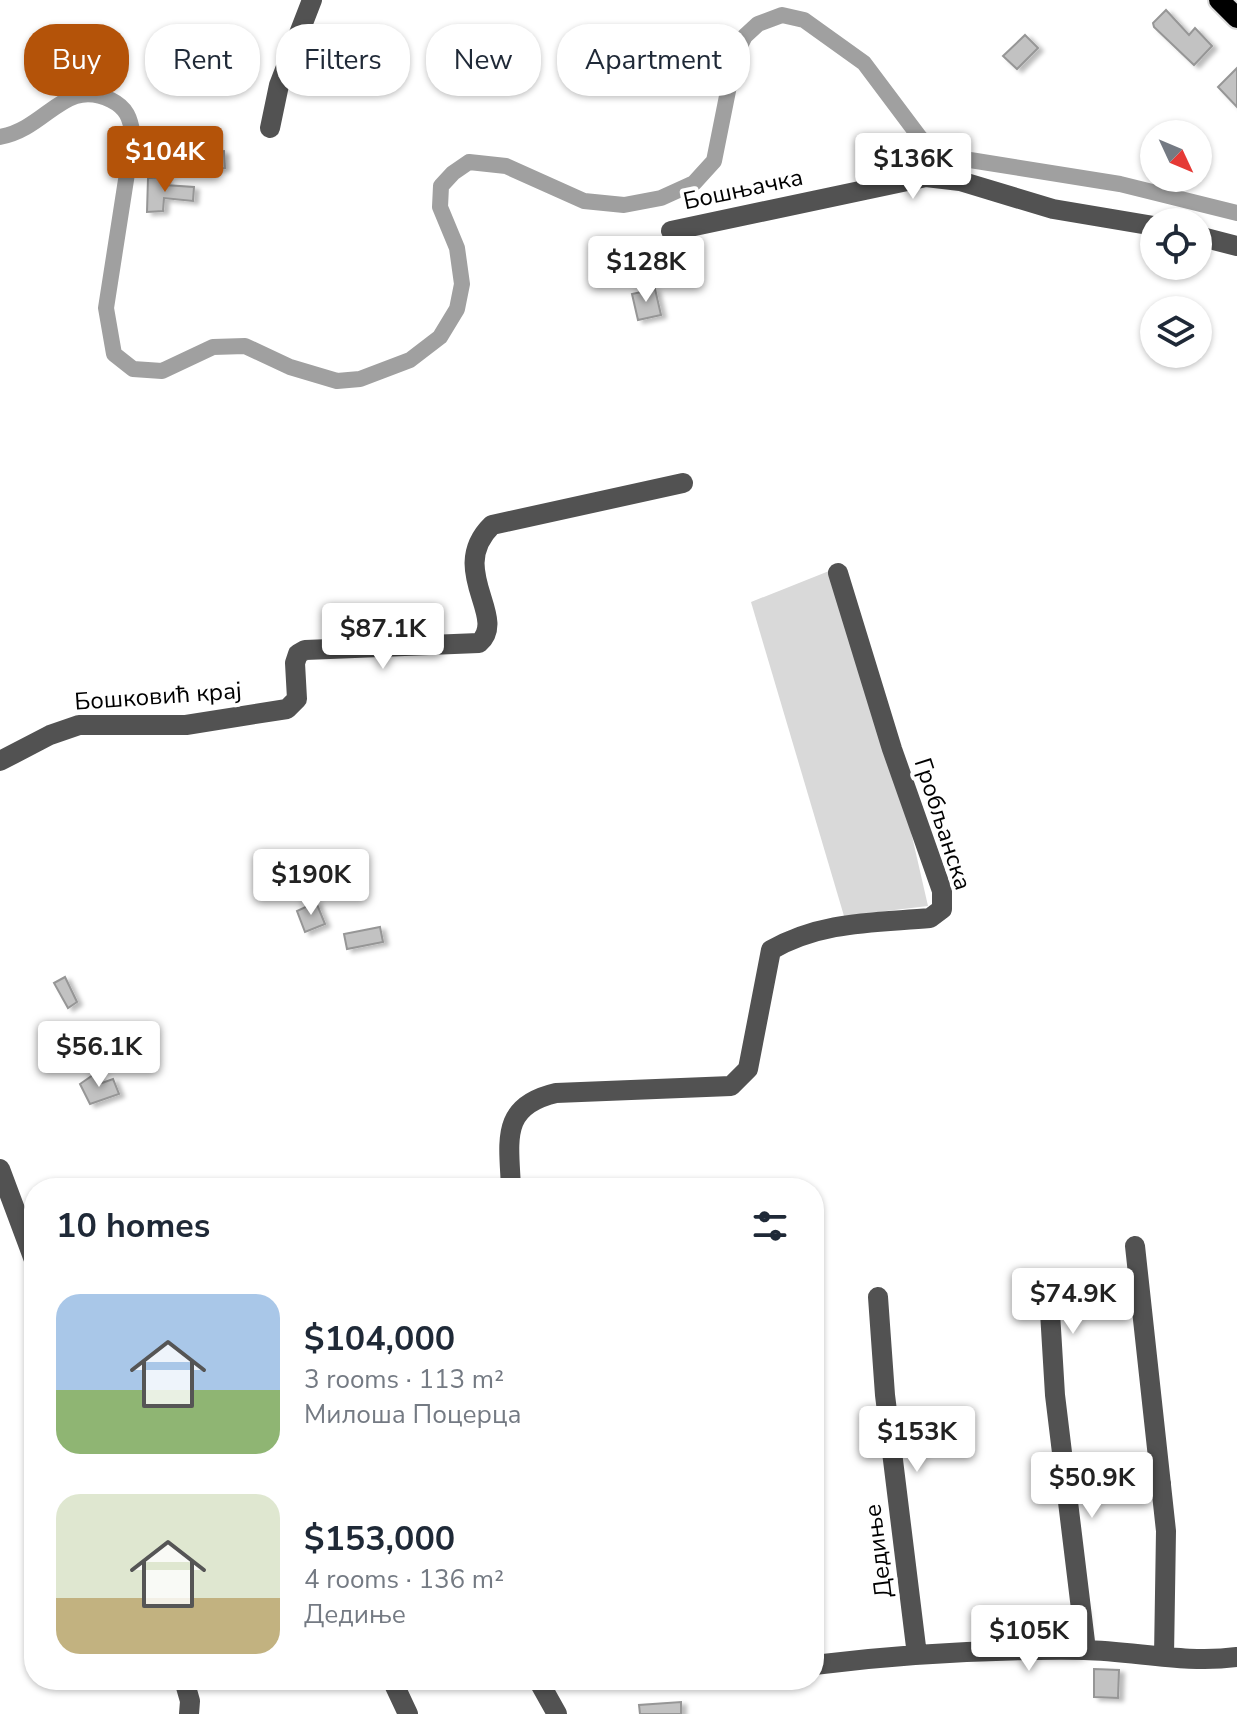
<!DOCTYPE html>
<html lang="en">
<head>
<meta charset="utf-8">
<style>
	:root { --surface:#fff; --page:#f2f2f3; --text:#1f2937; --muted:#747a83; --accent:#b45309 }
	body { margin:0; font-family:"Nunito Sans",sans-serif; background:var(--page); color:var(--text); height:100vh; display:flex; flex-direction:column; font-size:30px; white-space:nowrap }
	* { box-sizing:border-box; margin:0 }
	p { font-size:26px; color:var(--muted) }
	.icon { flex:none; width:44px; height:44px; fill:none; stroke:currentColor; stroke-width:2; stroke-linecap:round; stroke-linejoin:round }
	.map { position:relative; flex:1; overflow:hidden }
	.side { position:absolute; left:24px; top:1178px; width:800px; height:512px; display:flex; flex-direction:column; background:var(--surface); border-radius:32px; box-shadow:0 2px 6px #0004 }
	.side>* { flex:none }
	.guide { position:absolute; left:24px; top:24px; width:800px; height:72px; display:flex; gap:16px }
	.needle { width:52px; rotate:134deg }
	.buttons { position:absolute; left:1140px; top:120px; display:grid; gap:16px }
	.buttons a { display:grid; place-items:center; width:72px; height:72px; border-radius:50%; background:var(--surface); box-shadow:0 2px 6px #0004; font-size:40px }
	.price { position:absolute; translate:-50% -68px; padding:0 18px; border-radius:8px; background:#fff; color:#222; font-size:26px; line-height:52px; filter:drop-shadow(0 2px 4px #0008) }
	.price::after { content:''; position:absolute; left:50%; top:48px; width:24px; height:18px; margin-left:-12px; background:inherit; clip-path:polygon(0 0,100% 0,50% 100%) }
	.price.current { background:var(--accent); color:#fff }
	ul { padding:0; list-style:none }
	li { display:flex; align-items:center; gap:24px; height:200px; padding:0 32px }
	li span { display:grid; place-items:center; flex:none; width:224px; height:160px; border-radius:24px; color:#555 }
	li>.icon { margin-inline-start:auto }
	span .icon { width:96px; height:96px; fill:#fffc; stroke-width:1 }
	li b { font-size:34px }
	h2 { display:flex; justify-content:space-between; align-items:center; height:96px; padding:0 32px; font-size:34px }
	.pill { padding:0 28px; border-radius:32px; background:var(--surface); box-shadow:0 2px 6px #0004; font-size:28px; line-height:72px }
	.pill.current { background:var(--accent); color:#fff }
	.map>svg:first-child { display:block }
	.green { fill:#d9d9d9 }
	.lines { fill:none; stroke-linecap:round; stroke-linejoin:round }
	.canal { stroke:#a0a0a0; stroke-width:16 }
	.building { fill:#c2c2c2; stroke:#969696; stroke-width:2; filter:url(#shadow) }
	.major-casing { stroke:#dbdbdb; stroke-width:24 }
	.minor { stroke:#525252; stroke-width:20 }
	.major { stroke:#000; stroke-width:20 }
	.labels { text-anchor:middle; stroke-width:8; stroke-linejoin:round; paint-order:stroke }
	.street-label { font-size:24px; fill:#000; stroke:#fff }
</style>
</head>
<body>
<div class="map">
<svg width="1237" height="1714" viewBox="0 0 1237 1714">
	<defs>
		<filter id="shadow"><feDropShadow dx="5" dy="3" stdDeviation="2" flood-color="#0004"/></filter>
	</defs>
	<rect width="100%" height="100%" fill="#fff"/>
	<path class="green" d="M 829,571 L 892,749 L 928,906 L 844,916 L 751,602 Z"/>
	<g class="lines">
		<path class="canal" d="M 0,137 C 48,128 64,77 111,100 C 127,108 130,118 133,135 L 106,308 L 114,354 L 133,369 L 162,371 L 213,347 L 245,346 L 290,367 L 337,381 L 360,379 L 410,360 L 440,337 L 457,309 L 462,284 L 457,248 L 440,207 L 441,186 L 453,173 L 469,162 L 506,166 L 584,201 L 624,205 L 661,198 L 694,183 L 714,161 L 735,56 L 745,36 L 758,24 L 782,15 L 804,20 L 864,63 L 921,139 L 970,160 L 1120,184 L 1237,213"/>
	</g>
	<path class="building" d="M 1166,10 L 1189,35 L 1195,28 L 1212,46 L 1194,65 L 1154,27 L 1153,23 Z
		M 1025,35 L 1038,48 L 1017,69 L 1003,56 Z
		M 1237,68 L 1237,107 L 1218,87 Z
		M 224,151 L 225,168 L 201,170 L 202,153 Z
		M 165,177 L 165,185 L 194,187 L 193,201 L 164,198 L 163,211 L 147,212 L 148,178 Z
		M 655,289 L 661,315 L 638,320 L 632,294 Z
		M 316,902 L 325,924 L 305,932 L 297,911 Z
		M 380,927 L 383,942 L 347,949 L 344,934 Z
		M 65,977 L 77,1002 L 68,1008 L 54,983 Z
		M 96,1073 L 102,1083 L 113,1079 L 119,1094 L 90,1104 L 80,1084 Z
		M 1094,1669 L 1119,1670 L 1118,1698 L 1094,1697 Z
		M 681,1702 L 681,1714 L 640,1714 L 639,1705 Z"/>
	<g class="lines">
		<g class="major-casing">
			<path id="major" d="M 1219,0 L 1237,18"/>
		</g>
		<path class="minor" d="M 270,128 L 279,85 L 312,0
			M 671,231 L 926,177 L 960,181 L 1053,209 L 1154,226
			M 1198,236 L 1237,246
			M 0,761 L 50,735 L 79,725 L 186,725 L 287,709 L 297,699 L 295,663 L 298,654 L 305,650 L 479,643 C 509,617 446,570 492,525 L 683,483
			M 0,1169 L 34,1260
			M 511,1188 C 509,1140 500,1106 556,1093 L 731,1086 L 748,1069 L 771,950 C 822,921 873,923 930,918 L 942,909 L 942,891 L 892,749 L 838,573
			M 1135,1246 L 1166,1531 L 1164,1656
			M 1048,1279 L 1055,1395 L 1086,1650
			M 878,1297 L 885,1395 L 917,1655
			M 1064,1471 L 1127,1470 L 1161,1483
			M 814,1665 C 903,1654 994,1649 1084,1650 C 1135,1651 1186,1664 1237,1657
			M 184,1680 L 190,1701 L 189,1714
			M 392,1680 L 408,1714
			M 538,1680 L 557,1714
			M 685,1680 L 705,1680"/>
		<use href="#major" class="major"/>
	</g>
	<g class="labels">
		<g class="street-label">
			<text transform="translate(743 189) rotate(-12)" y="8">Бошњачка</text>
			<text transform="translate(158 696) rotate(-4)" y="8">Бошковић крај</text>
			<text transform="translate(943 824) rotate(72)" y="8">Гробљанска</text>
			<text transform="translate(878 1551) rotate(-97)" y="8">Дедиње</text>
		</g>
	</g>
</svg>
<div class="buttons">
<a><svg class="needle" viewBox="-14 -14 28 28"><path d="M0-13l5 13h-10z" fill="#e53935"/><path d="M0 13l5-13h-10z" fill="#747a83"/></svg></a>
<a><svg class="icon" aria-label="locate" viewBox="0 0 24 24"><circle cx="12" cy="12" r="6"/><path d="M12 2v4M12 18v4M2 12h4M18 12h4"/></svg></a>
<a><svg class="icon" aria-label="layers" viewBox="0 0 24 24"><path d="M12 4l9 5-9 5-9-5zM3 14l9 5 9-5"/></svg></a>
</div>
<b class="price current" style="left:165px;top:194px">$104K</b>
<b class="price" style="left:913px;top:201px">$136K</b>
<b class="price" style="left:646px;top:304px">$128K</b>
<b class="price" style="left:383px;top:671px">$87.1K</b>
<b class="price" style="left:311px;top:917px">$190K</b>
<b class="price" style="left:99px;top:1089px">$56.1K</b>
<b class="price" style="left:1073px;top:1336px">$74.9K</b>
<b class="price" style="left:917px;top:1474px">$153K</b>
<b class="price" style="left:1092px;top:1520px">$50.9K</b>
<b class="price" style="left:1029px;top:1673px">$105K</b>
<div class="guide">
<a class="pill current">Buy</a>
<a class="pill">Rent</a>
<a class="pill">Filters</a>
<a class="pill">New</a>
<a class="pill">Apartment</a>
</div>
<section class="side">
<h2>10 homes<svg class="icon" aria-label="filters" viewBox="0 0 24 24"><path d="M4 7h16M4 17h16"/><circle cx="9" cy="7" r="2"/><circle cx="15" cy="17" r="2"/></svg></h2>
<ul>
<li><span style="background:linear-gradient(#a9c7e8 60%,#8fb573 0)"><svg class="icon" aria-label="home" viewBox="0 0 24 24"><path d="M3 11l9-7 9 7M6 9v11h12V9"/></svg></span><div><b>$104,000</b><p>3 rooms · 113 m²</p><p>Милоша Поцерца</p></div></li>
<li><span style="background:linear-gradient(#dfe7d0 65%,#c2b280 0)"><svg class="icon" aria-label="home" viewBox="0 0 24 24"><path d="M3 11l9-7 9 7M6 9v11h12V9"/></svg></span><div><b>$153,000</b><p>4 rooms · 136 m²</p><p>Дедиње</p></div></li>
</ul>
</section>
</div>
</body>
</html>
